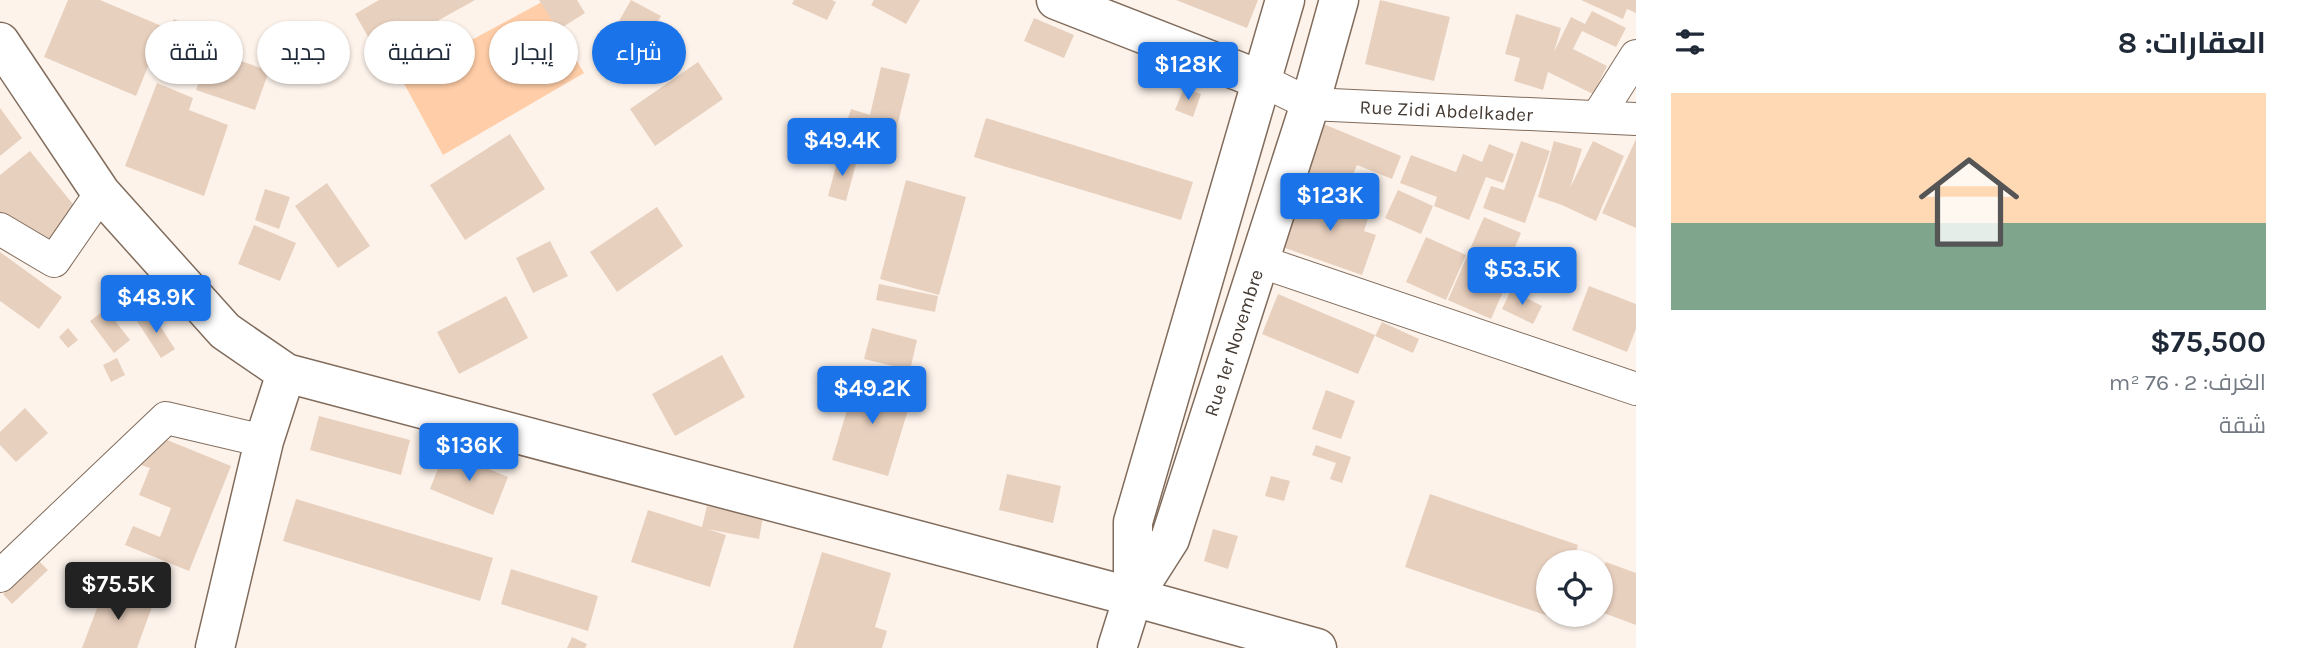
<!DOCTYPE html>
<html lang="ar">
<head>
<meta charset="utf-8">
<style>
	:root { --surface:#fff; --page:#f6f6f7; --text:#1f2937; --muted:#747a83; --accent:#1a73e8 }
	body { margin:0; font-family:Karla,Cairo,sans-serif; background:var(--page); color:var(--text); direction:rtl; height:100vh; display:flex; flex-direction:column; font-size:26px; white-space:nowrap }
	* { box-sizing:border-box; margin:0 }
	p { font-size:23px; color:var(--muted) }
	.icon { flex:none; width:38px; height:38px; fill:none; stroke:currentColor; stroke-width:2; stroke-linecap:round; stroke-linejoin:round }
	.map { position:relative; flex:1; overflow:hidden; direction:ltr }
	.details { display:flex; flex-direction:column; background:var(--surface); width:665px }
	.details>* { flex:none }
	.guide { position:absolute; left:21px; top:21px; width:665px; height:63px; direction:rtl; display:flex; gap:14px }
	.buttons { position:absolute; left:1536px; top:550px; display:grid; gap:14px }
	.buttons a { display:grid; place-items:center; width:77px; height:77px; border-radius:50%; background:var(--surface); box-shadow:0 2px 5px #0004; font-size:35px }
	.price { position:absolute; translate:-50% -60px; padding:0 16px; border-radius:7px; background:var(--accent); color:#fff; font-size:23px; line-height:46px; filter:drop-shadow(0 2px 4px #0008) }
	.price::after { content:''; position:absolute; left:50%; top:42px; width:21px; height:16px; margin-left:-10px; background:inherit; clip-path:polygon(0 0,100% 0,50% 100%) }
	.price.selected { background:#222; color:#fff }
	ul { padding:0; list-style:none }
	li { display:grid; align-content:center; gap:14px; height:371px; padding:0 35px }
	li span { display:grid; place-items:center; height:217px; border-radius:0px; color:#555 }
	li>.icon { margin-inline-start:auto }
	span .icon { width:126px; height:126px; fill:#fffc; stroke-width:1 }
	li b { font-size:30px }
	h2 { display:flex; justify-content:space-between; align-items:center; height:84px; padding:0 35px; font-size:30px }
	.chip { padding:0 24px; border-radius:32px; background:var(--surface); box-shadow:0 2px 5px #0004; font-size:24px; line-height:63px }
	.chip.selected { background:var(--accent); color:#fff }
	main { display:flex; flex:1; min-height:0 }
	.map>svg:first-child { display:block }
	.green { fill:#ffcda7 }
	.building { fill:#e8d0be }
	.lines { fill:none; stroke-linecap:round; stroke-linejoin:round }
	.minor-casing { stroke:#816c5c; stroke-width:34 }
	.tertiary-casing { stroke:#816c5c; stroke-width:41 }
	.secondary-casing { stroke:#816c5c; stroke-width:41 }
	.primary-casing { stroke:#816c5c; stroke-width:41 }
	.minor { stroke:#fff; stroke-width:32 }
	.tertiary { stroke:#fff; stroke-width:38 }
	.secondary { stroke:#fff; stroke-width:38 }
	.primary { stroke:#fff; stroke-width:38 }
	.labels { text-anchor:middle; stroke-width:5; stroke-linejoin:round; paint-order:stroke }
	.street-label { font-size:19px; fill:#443a33; stroke:#fdf3eb }
</style>
</head>
<body>
<main>
<section class="details">
<h2>العقارات: 8<svg class="icon" aria-label="filters" viewBox="0 0 24 24"><path d="M4 7h16M4 17h16"/><circle cx="9" cy="7" r="2"/><circle cx="15" cy="17" r="2"/></svg></h2>
<ul>
<li><span style="background:linear-gradient(#ffd9b3 60%,#7fa58c 0)"><svg class="icon" aria-label="home" viewBox="0 0 24 24"><path d="M3 11l9-7 9 7M6 9v11h12V9"/></svg></span><div><b>$75,500</b><p>الغرف: 2 · 76 m²</p><p>شقة</p></div></li>
</ul>
</section>
<div class="map">
<svg width="1636" height="648" viewBox="0 0 1636 648">
	<rect width="100%" height="100%" fill="#fdf3eb"/>
	<path class="green" d="M 542,2 L 584,73 L 443,155 L 401,78 Z"/>
	<path class="building" d="M 68,0 L 100,0 L 164,27 L 136,96 L 44,57 Z
		M 379,0 L 475,0 L 378,54 L 355,14 Z
		M 539,0 L 577,0 L 585,13 L 558,30 Z
		M 631,0 L 661,16 L 655,27 L 660,30 L 631,78 L 598,58 Z
		M 794,0 L 832,0 L 836,2 L 827,20 L 792,4 Z
		M 874,0 L 920,0 L 906,24 L 871,5 Z
		M 1176,0 L 1258,0 L 1247,28 Z
		M 1380,0 L 1450,17 L 1434,81 L 1365,64 Z
		M 1581,0 L 1636,0 L 1636,13 L 1627,9 L 1623,19 Z
		M 1592,11 L 1626,28 L 1616,47 L 1582,31 L 1573,49 L 1607,66 L 1593,94 L 1548,72 L 1543,90 L 1514,81 L 1520,58 L 1505,54 L 1516,14 L 1561,28 L 1554,52 L 1571,17 L 1585,24 Z
		M 1034,18 L 1074,35 L 1064,58 L 1024,41 Z
		M 174,19 L 214,38 L 196,78 L 155,59 Z
		M 210,50 L 269,71 L 255,110 L 196,90 Z
		M 698,62 L 723,99 L 655,146 L 630,109 Z
		M 881,67 L 910,74 L 891,151 L 863,144 L 869,118 L 856,158 L 837,152 L 851,109 L 870,115 Z
		M 157,83 L 193,98 L 189,110 L 228,125 L 204,196 L 125,166 Z
		M 1184,88 L 1201,94 L 1193,117 L 1175,110 Z
		M 0,108 L 22,138 L 0,156 Z
		M 986,118 L 1193,182 L 1181,220 L 974,157 Z
		M 1321,123 L 1401,156 L 1392,179 L 1357,165 L 1341,202 L 1297,184 Z
		M 510,134 L 545,189 L 465,240 L 430,185 Z
		M 1636,139 L 1636,228 L 1602,213 Z
		M 1521,141 L 1550,151 L 1525,223 L 1483,208 L 1491,186 L 1504,190 Z
		M 1554,141 L 1582,149 L 1570,188 L 1593,141 L 1624,156 L 1596,221 L 1562,205 L 1538,197 Z
		M 1489,144 L 1514,154 L 1503,183 L 1486,177 L 1469,220 L 1434,206 L 1437,197 L 1400,183 L 1411,155 L 1456,172 L 1463,154 L 1482,162 Z
		M 30,151 L 89,224 L 44,261 L 6,213 L 0,218 L 0,175 Z
		M 839,155 L 857,160 L 846,201 L 828,196 Z
		M 906,180 L 966,197 L 939,295 L 880,279 Z
		M 327,183 L 370,246 L 338,268 L 295,206 Z
		M 265,189 L 290,197 L 279,229 L 255,220 Z
		M 1398,190 L 1433,206 L 1421,234 L 1385,218 Z
		M 1301,191 L 1369,215 L 1364,231 L 1376,235 L 1362,275 L 1282,247 Z
		M 657,207 L 683,246 L 617,292 L 590,252 Z
		M 1484,217 L 1521,233 L 1503,275 L 1509,278 L 1491,319 L 1448,300 Z
		M 254,225 L 296,243 L 280,281 L 238,264 Z
		M 1426,237 L 1466,255 L 1446,300 L 1406,282 Z
		M 550,241 L 568,276 L 533,293 L 516,258 Z
		M 0,252 L 62,297 L 39,329 L 0,301 Z
		M 879,284 L 938,296 L 935,312 L 876,300 Z
		M 1589,286 L 1636,304 L 1636,329 L 1627,352 L 1572,330 Z
		M 1511,290 L 1542,306 L 1533,324 L 1502,309 Z
		M 1278,294 L 1375,335 L 1358,374 L 1262,334 Z
		M 506,296 L 528,338 L 459,374 L 437,332 Z
		M 106,309 L 130,340 L 114,353 L 90,321 Z
		M 151,312 L 175,349 L 161,358 L 137,321 Z
		M 1382,322 L 1419,339 L 1413,353 L 1375,336 Z
		M 68,328 L 78,340 L 68,348 L 59,337 Z
		M 872,328 L 917,340 L 910,370 L 864,359 Z
		M 722,355 L 745,397 L 675,436 L 652,394 Z
		M 117,358 L 125,375 L 111,382 L 103,365 Z
		M 857,377 L 913,393 L 888,476 L 832,460 Z
		M 1326,390 L 1355,401 L 1341,439 L 1312,429 Z
		M 25,408 L 48,433 L 16,462 L 0,445 L 0,432 Z
		M 319,416 L 410,440 L 401,475 L 310,450 Z
		M 150,433 L 231,466 L 189,571 L 125,545 L 133,526 L 160,537 L 171,508 L 139,495 L 150,468 L 138,464 Z
		M 1316,445 L 1351,457 L 1342,483 L 1330,479 L 1336,463 L 1312,455 Z
		M 445,451 L 508,477 L 493,515 L 430,489 Z
		M 1007,474 L 1061,486 L 1053,523 L 999,510 Z
		M 1271,476 L 1290,481 L 1284,501 L 1265,496 Z
		M 1430,494 L 1578,545 L 1573,562 L 1549,562 L 1549,614 L 1555,614 L 1554,618 L 1405,567 Z
		M 296,499 L 493,558 L 480,601 L 283,541 Z
		M 707,506 L 763,517 L 759,539 L 707,529 L 726,535 L 710,587 L 631,562 L 648,510 L 702,527 Z
		M 1213,529 L 1238,536 L 1228,569 L 1204,561 Z
		M 822,552 L 891,573 L 875,627 L 887,631 L 882,648 L 793,648 Z
		M 38,560 L 48,570 L 12,604 L 3,594 Z
		M 1606,562 L 1636,573 L 1636,625 L 1601,612 L 1601,573 Z
		M 511,569 L 598,596 L 588,631 L 501,604 Z
		M 105,587 L 153,604 L 137,648 L 82,648 Z
		M 572,637 L 587,644 L 585,648 L 567,648 Z"/>
	<g class="lines">
		<g class="minor-casing">
			<g id="minor">
				<path id="s1" d="M 1261,80 L 1310,104 L 1636,119"/>
				<path d="M 1598,116 L 1636,56"/>
				<path d="M 0,229 L 54,261 L 101,193"/>
				<path d="M 1259,261 L 1636,389"/>
				<path d="M 0,576 L 166,418 L 264,441"/>
			</g>
		</g>
		<g class="tertiary-casing">
			<path id="tertiary" d="M 1056,0 L 1261,80"/>
		</g>
		<g class="secondary-casing">
			<path id="secondary" d="M 0,42 L 101,193 L 225,331 L 286,373 L 1133,597
				M 215,648 L 264,441 L 286,373"/>
		</g>
		<g class="primary-casing">
			<g id="primary">
				<path id="s2" d="M 1133,597 L 1170,539 L 1310,104 L 1339,0"/>
				<path d="M 1133,597 L 1317,648"/>
				<path d="M 1117,648 L 1133,597 L 1133,522 L 1285,0"/>
			</g>
		</g>
		<use href="#minor" class="minor"/>
		<use href="#tertiary" class="tertiary"/>
		<use href="#secondary" class="secondary"/>
		<use href="#primary" class="primary"/>
	</g>
	<g class="labels">
		<g class="street-label">
			<text dy="7" stroke="none"><textPath href="#s1" startOffset="191">Rue Zidi Abdelkader</textPath></text>
			<text dy="7" stroke="none"><textPath href="#s2" startOffset="275">Rue 1er Novembre</textPath></text>
		</g>
	</g>
</svg>
<div class="buttons">
<a><svg class="icon" aria-label="locate" viewBox="0 0 24 24"><circle cx="12" cy="12" r="6"/><path d="M12 2v4M12 18v4M2 12h4M18 12h4"/></svg></a>
</div>
<b class="price" style="left:1188px;top:102px">$128K</b>
<b class="price" style="left:842px;top:178px">$49.4K</b>
<b class="price" style="left:1330px;top:233px">$123K</b>
<b class="price" style="left:1522px;top:307px">$53.5K</b>
<b class="price" style="left:156px;top:335px">$48.9K</b>
<b class="price" style="left:872px;top:426px">$49.2K</b>
<b class="price" style="left:469px;top:483px">$136K</b>
<b class="price selected" style="left:118px;top:622px">$75.5K</b>
<div class="guide">
<a class="chip selected">شراء</a>
<a class="chip">إيجار</a>
<a class="chip">تصفية</a>
<a class="chip">جديد</a>
<a class="chip">شقة</a>
</div>
</div>
</main>
</body>
</html>
